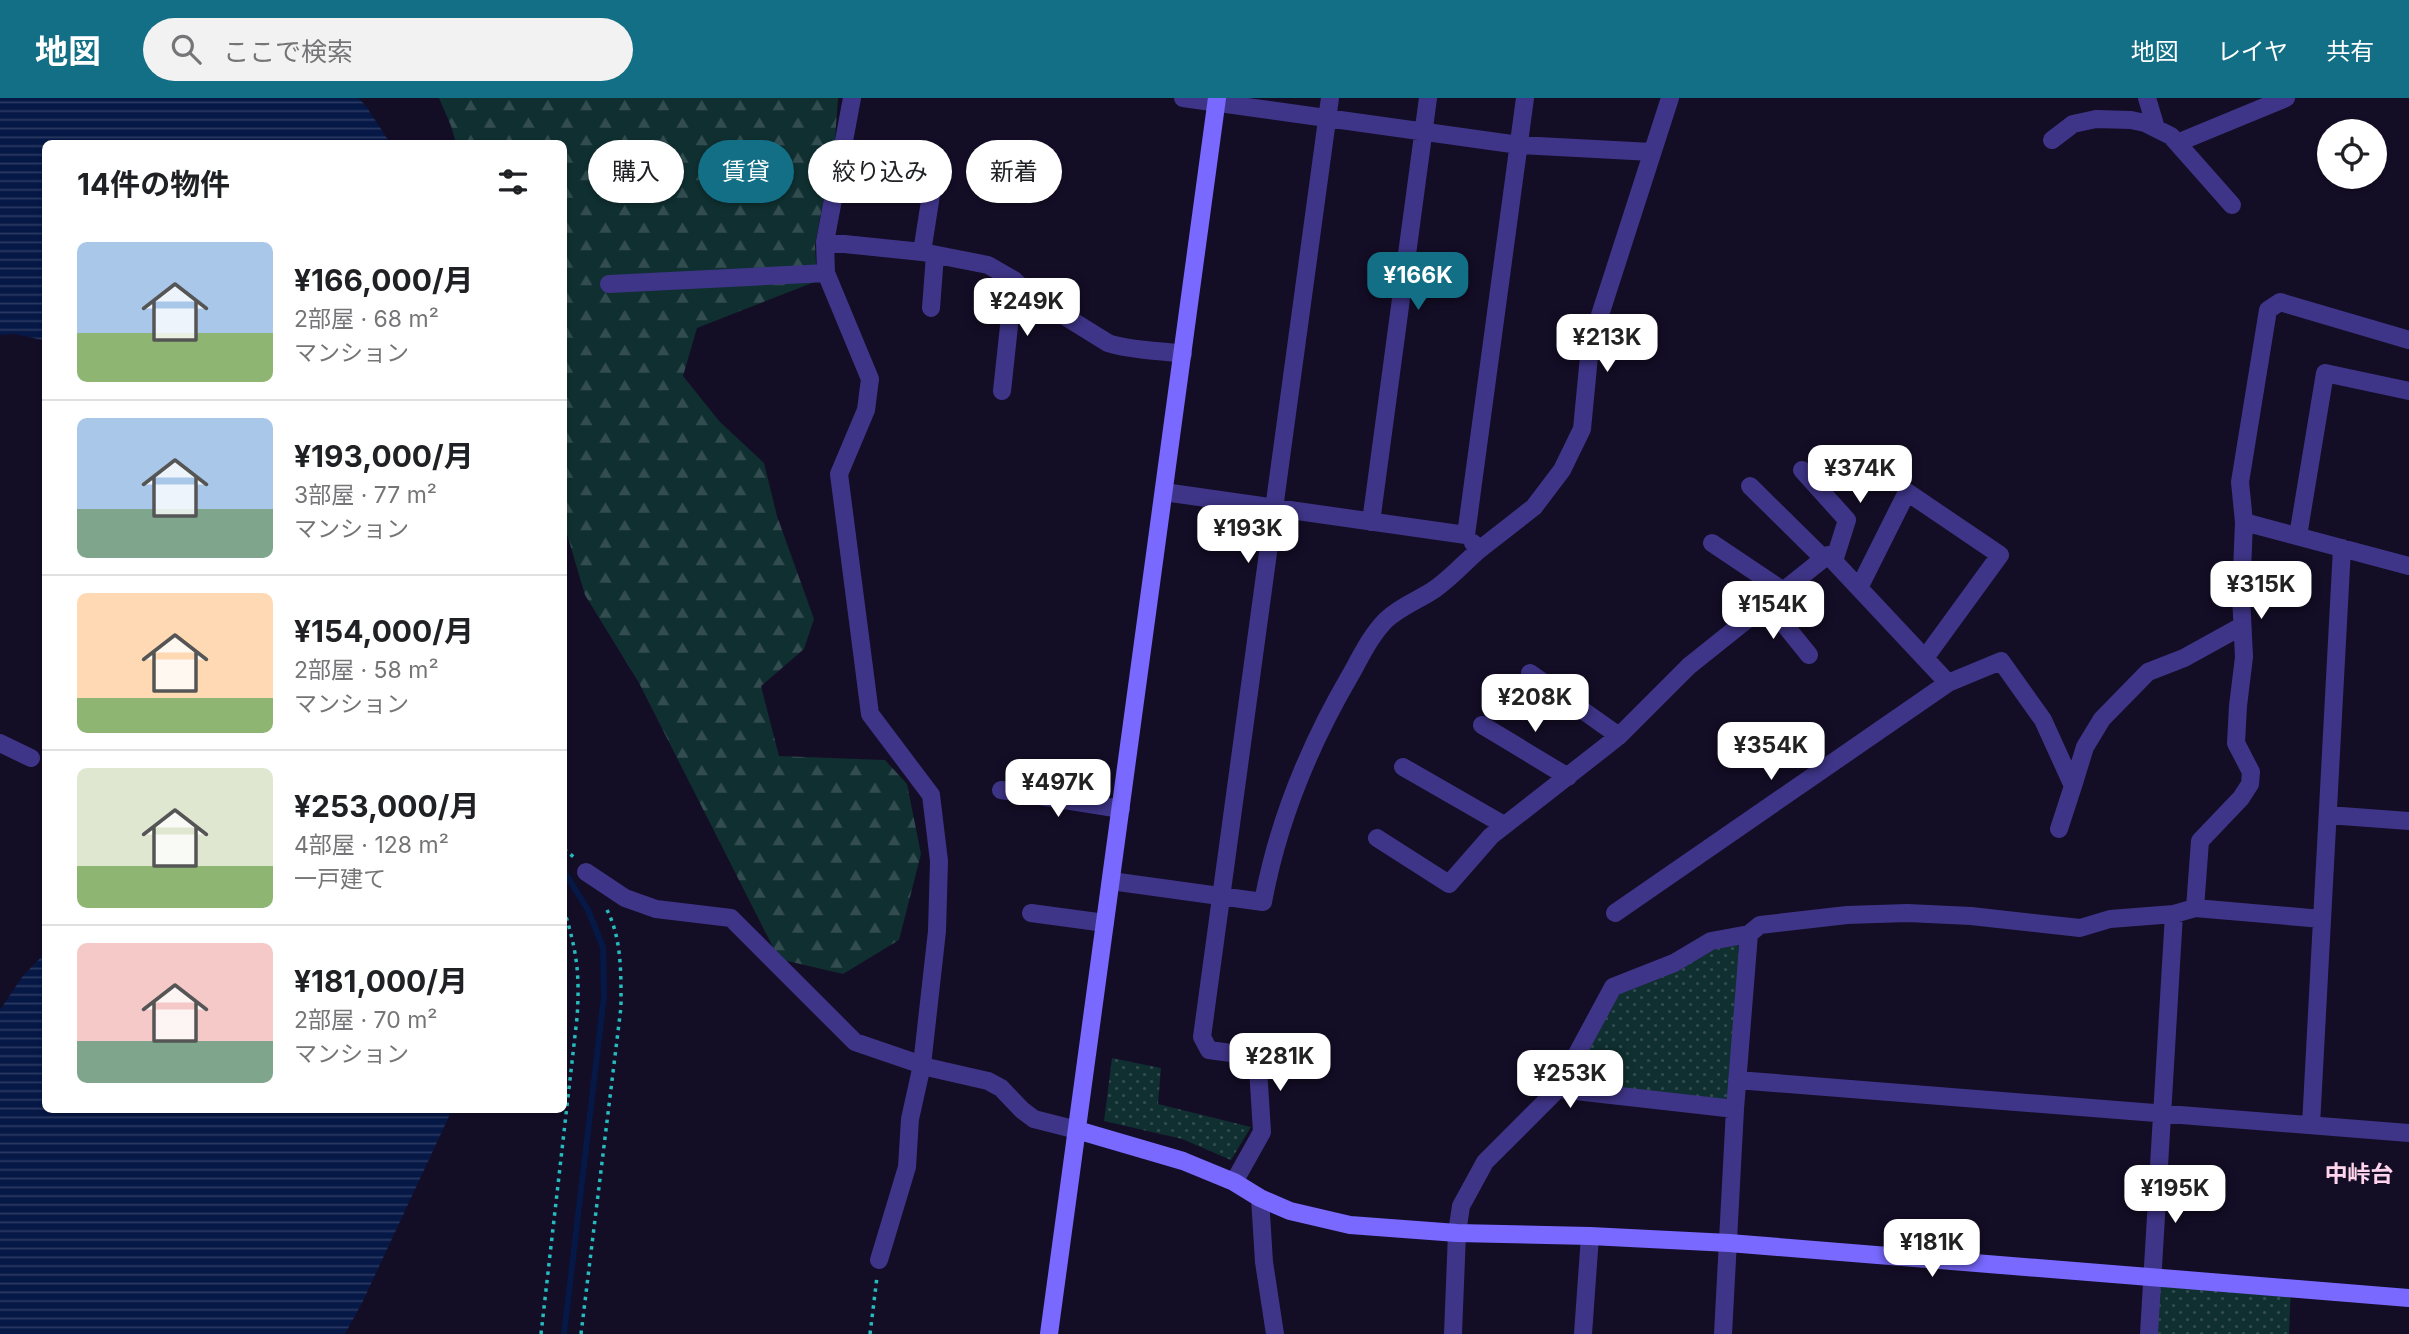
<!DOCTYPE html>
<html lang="ja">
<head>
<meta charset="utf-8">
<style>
	:root { --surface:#fff; --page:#f2f2f2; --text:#202124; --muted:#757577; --line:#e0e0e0; --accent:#126f86 }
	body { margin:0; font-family:Inter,"Noto Sans JP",sans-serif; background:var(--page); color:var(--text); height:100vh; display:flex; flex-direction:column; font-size:26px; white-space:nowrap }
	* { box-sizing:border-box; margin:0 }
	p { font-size:23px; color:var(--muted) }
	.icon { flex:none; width:38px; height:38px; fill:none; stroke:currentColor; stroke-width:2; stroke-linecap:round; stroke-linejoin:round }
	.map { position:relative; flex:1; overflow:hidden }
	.panel { position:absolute; left:42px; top:42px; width:525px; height:973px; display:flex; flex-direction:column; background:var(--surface); border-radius:10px; box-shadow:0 2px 5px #0004 }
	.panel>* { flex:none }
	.banner { position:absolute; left:588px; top:42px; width:665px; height:63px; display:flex; gap:14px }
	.buttons { position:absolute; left:2317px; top:21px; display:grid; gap:14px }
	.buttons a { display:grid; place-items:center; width:70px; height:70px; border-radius:50%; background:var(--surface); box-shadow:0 2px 5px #0004; font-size:35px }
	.price { position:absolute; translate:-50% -60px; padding:0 16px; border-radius:14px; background:#fff; color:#222; font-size:23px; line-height:46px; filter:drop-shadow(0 2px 4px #0008) }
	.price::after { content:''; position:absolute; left:50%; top:42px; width:21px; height:16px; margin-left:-10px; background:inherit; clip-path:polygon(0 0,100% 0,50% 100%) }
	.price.on { background:var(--accent); color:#fff }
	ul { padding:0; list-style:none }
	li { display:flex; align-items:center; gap:21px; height:175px; padding:0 35px }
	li+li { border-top:2px solid var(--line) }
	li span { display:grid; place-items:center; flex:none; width:196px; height:140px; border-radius:10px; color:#555 }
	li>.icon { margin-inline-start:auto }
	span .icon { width:84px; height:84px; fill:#fffc; stroke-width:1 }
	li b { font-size:30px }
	h2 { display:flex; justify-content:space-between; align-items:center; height:84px; padding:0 35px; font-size:30px }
	.chip { padding:0 24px; border-radius:32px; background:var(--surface); box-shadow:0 2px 5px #0004; font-size:24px; line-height:63px }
	.chip.on { background:var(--accent); color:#fff }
	header { display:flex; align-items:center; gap:42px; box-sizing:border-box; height:98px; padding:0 35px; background:var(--accent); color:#fff }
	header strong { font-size:33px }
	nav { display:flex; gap:38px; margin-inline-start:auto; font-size:24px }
	.search { width:490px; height:63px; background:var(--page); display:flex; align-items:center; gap:18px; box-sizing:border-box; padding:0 24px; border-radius:38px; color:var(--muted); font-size:26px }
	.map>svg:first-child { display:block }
	.forest { fill:url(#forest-firs) }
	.park { fill:url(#park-dots) }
	.water { fill:url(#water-rules) }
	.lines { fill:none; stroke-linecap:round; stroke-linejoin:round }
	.stream { stroke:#061846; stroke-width:6 }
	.path { stroke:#26bbbf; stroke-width:3.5; stroke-dasharray:3.5 5; stroke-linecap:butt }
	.street { stroke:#3f3588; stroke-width:18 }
	.secondary { stroke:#7969ff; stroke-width:18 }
	.labels { text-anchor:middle; stroke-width:7; stroke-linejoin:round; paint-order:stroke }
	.quarter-label { font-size:23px; font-weight:bold; fill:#ffd4ec; stroke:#140d26 }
</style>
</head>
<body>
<header>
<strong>地図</strong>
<div class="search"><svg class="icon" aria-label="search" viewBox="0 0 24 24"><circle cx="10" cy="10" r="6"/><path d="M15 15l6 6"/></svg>ここで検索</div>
<nav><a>地図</a><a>レイヤ</a><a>共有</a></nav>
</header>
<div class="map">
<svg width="2409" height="1236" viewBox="0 0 2409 1236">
	<defs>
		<pattern id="forest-firs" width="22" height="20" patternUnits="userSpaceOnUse" patternTransform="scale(1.75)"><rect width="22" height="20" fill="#102f30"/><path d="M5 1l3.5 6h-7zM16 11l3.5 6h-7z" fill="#324c4f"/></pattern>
		<pattern id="park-dots" width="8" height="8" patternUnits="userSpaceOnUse" patternTransform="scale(1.75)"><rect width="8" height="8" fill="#102f30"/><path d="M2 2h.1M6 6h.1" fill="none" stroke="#324c4f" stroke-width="1.8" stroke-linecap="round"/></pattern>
		<pattern id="water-rules" width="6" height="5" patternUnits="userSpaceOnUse" patternTransform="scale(1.75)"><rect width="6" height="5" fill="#061846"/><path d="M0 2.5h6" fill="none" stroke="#2a3962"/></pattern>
	</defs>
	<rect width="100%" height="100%" fill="#140d26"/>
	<path class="forest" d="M 439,0 L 838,0 L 835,41 L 815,147 L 817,183 L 697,230 L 683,278 L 720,324 L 764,365 L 777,418 L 814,521 L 804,551 L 761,588 L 779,658 L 885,662 L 907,686 L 921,756 L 899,842 L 843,876 L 779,861 L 639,585 L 585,497 L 564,426 L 564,46 L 456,45 L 451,28 Z"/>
	<path class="park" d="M 1749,836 L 1735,1011 L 1558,991 L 1613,889 Z
		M 1112,960 L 1161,970 L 1158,1006 L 1251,1029 L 1231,1062 L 1182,1041 L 1104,1023 Z
		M 2152,1179 L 2291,1190 L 2289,1236 L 2149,1236 Z"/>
	<path class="water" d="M 0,0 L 358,0 L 366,8 L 390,45 L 46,46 L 46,242 L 42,242 L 15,236 L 0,237 Z
		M 45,855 L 46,1012 L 452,1012 L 362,1205 L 345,1236 L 0,1236 L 0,912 L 22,879 Z"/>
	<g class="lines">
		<path class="stream" d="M 564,773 L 588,812 L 603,849 L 604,898 L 564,1236"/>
		<path class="path" d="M 564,751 L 576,761
			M 541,1236 L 577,920 C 580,876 577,854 564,812
			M 581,1236 L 621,909 C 621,877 622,841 607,812
			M 870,1236 L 877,1179"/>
		<path class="street" d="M 852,0 L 825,144 L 826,175 L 870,281 L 866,312 L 839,376 L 870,616 L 931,697 L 939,763 L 937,833 L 922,967 L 910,1021 L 907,1069 L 879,1162
			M 1183,0 L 1519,47 L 1652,54
			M 2147,0 L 2156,30
			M 2052,42 L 2073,26 L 2096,21 L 2131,22 L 2145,25 L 2171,38 L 2232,107
			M 2177,45 L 2286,0
			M 825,144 L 922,154 L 988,167 L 1014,182 L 1029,196 L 1108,245 C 1131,253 1159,252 1183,256
			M 922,154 L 937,59
			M 609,186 L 826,175
			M 931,210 L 935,157
			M 1002,293 L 1014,182
			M 1802,372 L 1847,422 L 1834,463
			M 1750,388 L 1824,461
			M 1164,394 L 1466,437 L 1525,0
			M 1371,424 L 1428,0
			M 2244,424 L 2409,468
			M 2298,438 L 2325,275 L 2409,293
			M 1473,445 L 1479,452 L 1534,409 L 1562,372 L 1582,331 L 1590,248 L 1670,0
			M 1712,445 L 1782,492
			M 1859,490 L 1907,394 L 2000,457 L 1925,560
			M 1767,505 L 1809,557
			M 1530,575 L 1619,638
			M 1482,627 L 1568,679
			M 0,645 L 31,660
			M 1403,669 L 1504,727
			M 2073,688 L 2085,649 L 2102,621 L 2148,574 L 2184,560 L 2242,528
			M 1001,692 L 1121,711
			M 2328,717 L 2409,723
			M 1377,740 L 1449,786 L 1491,738 L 1619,638 L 1689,568 L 1828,457 L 1948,585 L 2001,563 L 2043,622 L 2073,688 L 2059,731
			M 586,774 L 625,800 L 656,811 L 731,820 L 855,944 L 931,970 L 988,983 L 1001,990 L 1022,1012 L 1034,1021 L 1077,1032
			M 1111,783 L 1263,804 C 1278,723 1310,646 1351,576 C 1361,558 1371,537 1386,522 C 1401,508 1419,502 1435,491 C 1451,480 1465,464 1479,452
			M 2195,810 L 2200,743 L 2241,700 L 2250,686 L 2251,674 L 2236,645 L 2238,608 L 2244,559 L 2241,497 L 2244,424 L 2240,384 L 2268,212 L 2280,204 L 2409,242
			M 1031,815 L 1105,825
			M 1615,815 L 1948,585
			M 1737,982 L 2409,1035
			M 1558,991 L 1613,889 L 1674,865 L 1711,843 L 1749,836
			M 2311,1027 L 2342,450
			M 1234,1084 L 1262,1034 L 1258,970 L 1253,958 L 1209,952 L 1202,939 L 1330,0
			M 1260,1100 L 1264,1164 L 1275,1236
			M 1453,1236 L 1457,1135 L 1461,1108 L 1485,1064 L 1558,991 L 1735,1011
			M 1583,1236 L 1590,1138
			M 1723,1236 L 1735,1011 L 1749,836 L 1760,827 L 1847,817 L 1907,815 L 1971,818 L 2080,830 L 2110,821 L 2174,816 L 2195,810 L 2322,821
			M 2149,1236 L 2174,816"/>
		<path class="secondary" d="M 1077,1032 L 1183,1063 L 1234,1084 L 1260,1100 L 1290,1113 L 1350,1127 L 1457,1135 L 1590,1138 L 1729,1145 L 2409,1200
			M 1049,1236 L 1217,0"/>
	</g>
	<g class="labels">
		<g class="quarter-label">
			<text x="2359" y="1084">中峠台</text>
		</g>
	</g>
</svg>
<div class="buttons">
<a><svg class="icon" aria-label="locate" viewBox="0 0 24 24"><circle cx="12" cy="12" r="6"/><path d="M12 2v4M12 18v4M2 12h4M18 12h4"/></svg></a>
</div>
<b class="price on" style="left:1418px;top:214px">¥166K</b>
<b class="price" style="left:1027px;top:240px">¥249K</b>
<b class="price" style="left:1607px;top:276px">¥213K</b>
<b class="price" style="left:1860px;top:407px">¥374K</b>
<b class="price" style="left:1248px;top:467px">¥193K</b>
<b class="price" style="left:2261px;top:523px">¥315K</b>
<b class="price" style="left:1773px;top:543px">¥154K</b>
<b class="price" style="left:1535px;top:636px">¥208K</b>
<b class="price" style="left:1771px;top:684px">¥354K</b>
<b class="price" style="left:1058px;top:721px">¥497K</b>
<b class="price" style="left:1280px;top:995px">¥281K</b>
<b class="price" style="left:1570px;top:1012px">¥253K</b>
<b class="price" style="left:2175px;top:1127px">¥195K</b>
<b class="price" style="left:1932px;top:1181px">¥181K</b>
<div class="banner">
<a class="chip">購入</a>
<a class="chip on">賃貸</a>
<a class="chip">絞り込み</a>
<a class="chip">新着</a>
</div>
<section class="panel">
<h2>14件の物件<svg class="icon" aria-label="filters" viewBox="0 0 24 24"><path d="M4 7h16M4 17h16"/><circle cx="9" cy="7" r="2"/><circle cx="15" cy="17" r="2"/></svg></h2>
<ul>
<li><span style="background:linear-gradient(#a9c7e8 65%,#8fb573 0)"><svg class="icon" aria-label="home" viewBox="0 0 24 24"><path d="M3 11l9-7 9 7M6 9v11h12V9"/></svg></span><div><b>¥166,000/月</b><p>2部屋 · 68 m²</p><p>マンション</p></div></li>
<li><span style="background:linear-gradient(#a9c7e8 65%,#7fa58c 0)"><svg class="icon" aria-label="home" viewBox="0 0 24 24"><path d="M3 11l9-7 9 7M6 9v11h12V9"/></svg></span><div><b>¥193,000/月</b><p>3部屋 · 77 m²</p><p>マンション</p></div></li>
<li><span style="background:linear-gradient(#ffd9b3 75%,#8fb573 0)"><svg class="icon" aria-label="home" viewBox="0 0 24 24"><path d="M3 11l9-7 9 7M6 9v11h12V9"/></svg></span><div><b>¥154,000/月</b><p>2部屋 · 58 m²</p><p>マンション</p></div></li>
<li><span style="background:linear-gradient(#dfe7d0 70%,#8fb573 0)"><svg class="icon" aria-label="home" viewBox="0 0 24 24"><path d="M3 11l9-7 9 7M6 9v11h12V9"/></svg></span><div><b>¥253,000/月</b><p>4部屋 · 128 m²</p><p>一戸建て</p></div></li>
<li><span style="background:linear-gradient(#f6c9c9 70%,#7fa58c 0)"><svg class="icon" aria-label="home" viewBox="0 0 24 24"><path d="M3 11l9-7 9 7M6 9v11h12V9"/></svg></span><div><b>¥181,000/月</b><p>2部屋 · 70 m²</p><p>マンション</p></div></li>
</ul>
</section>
</div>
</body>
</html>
